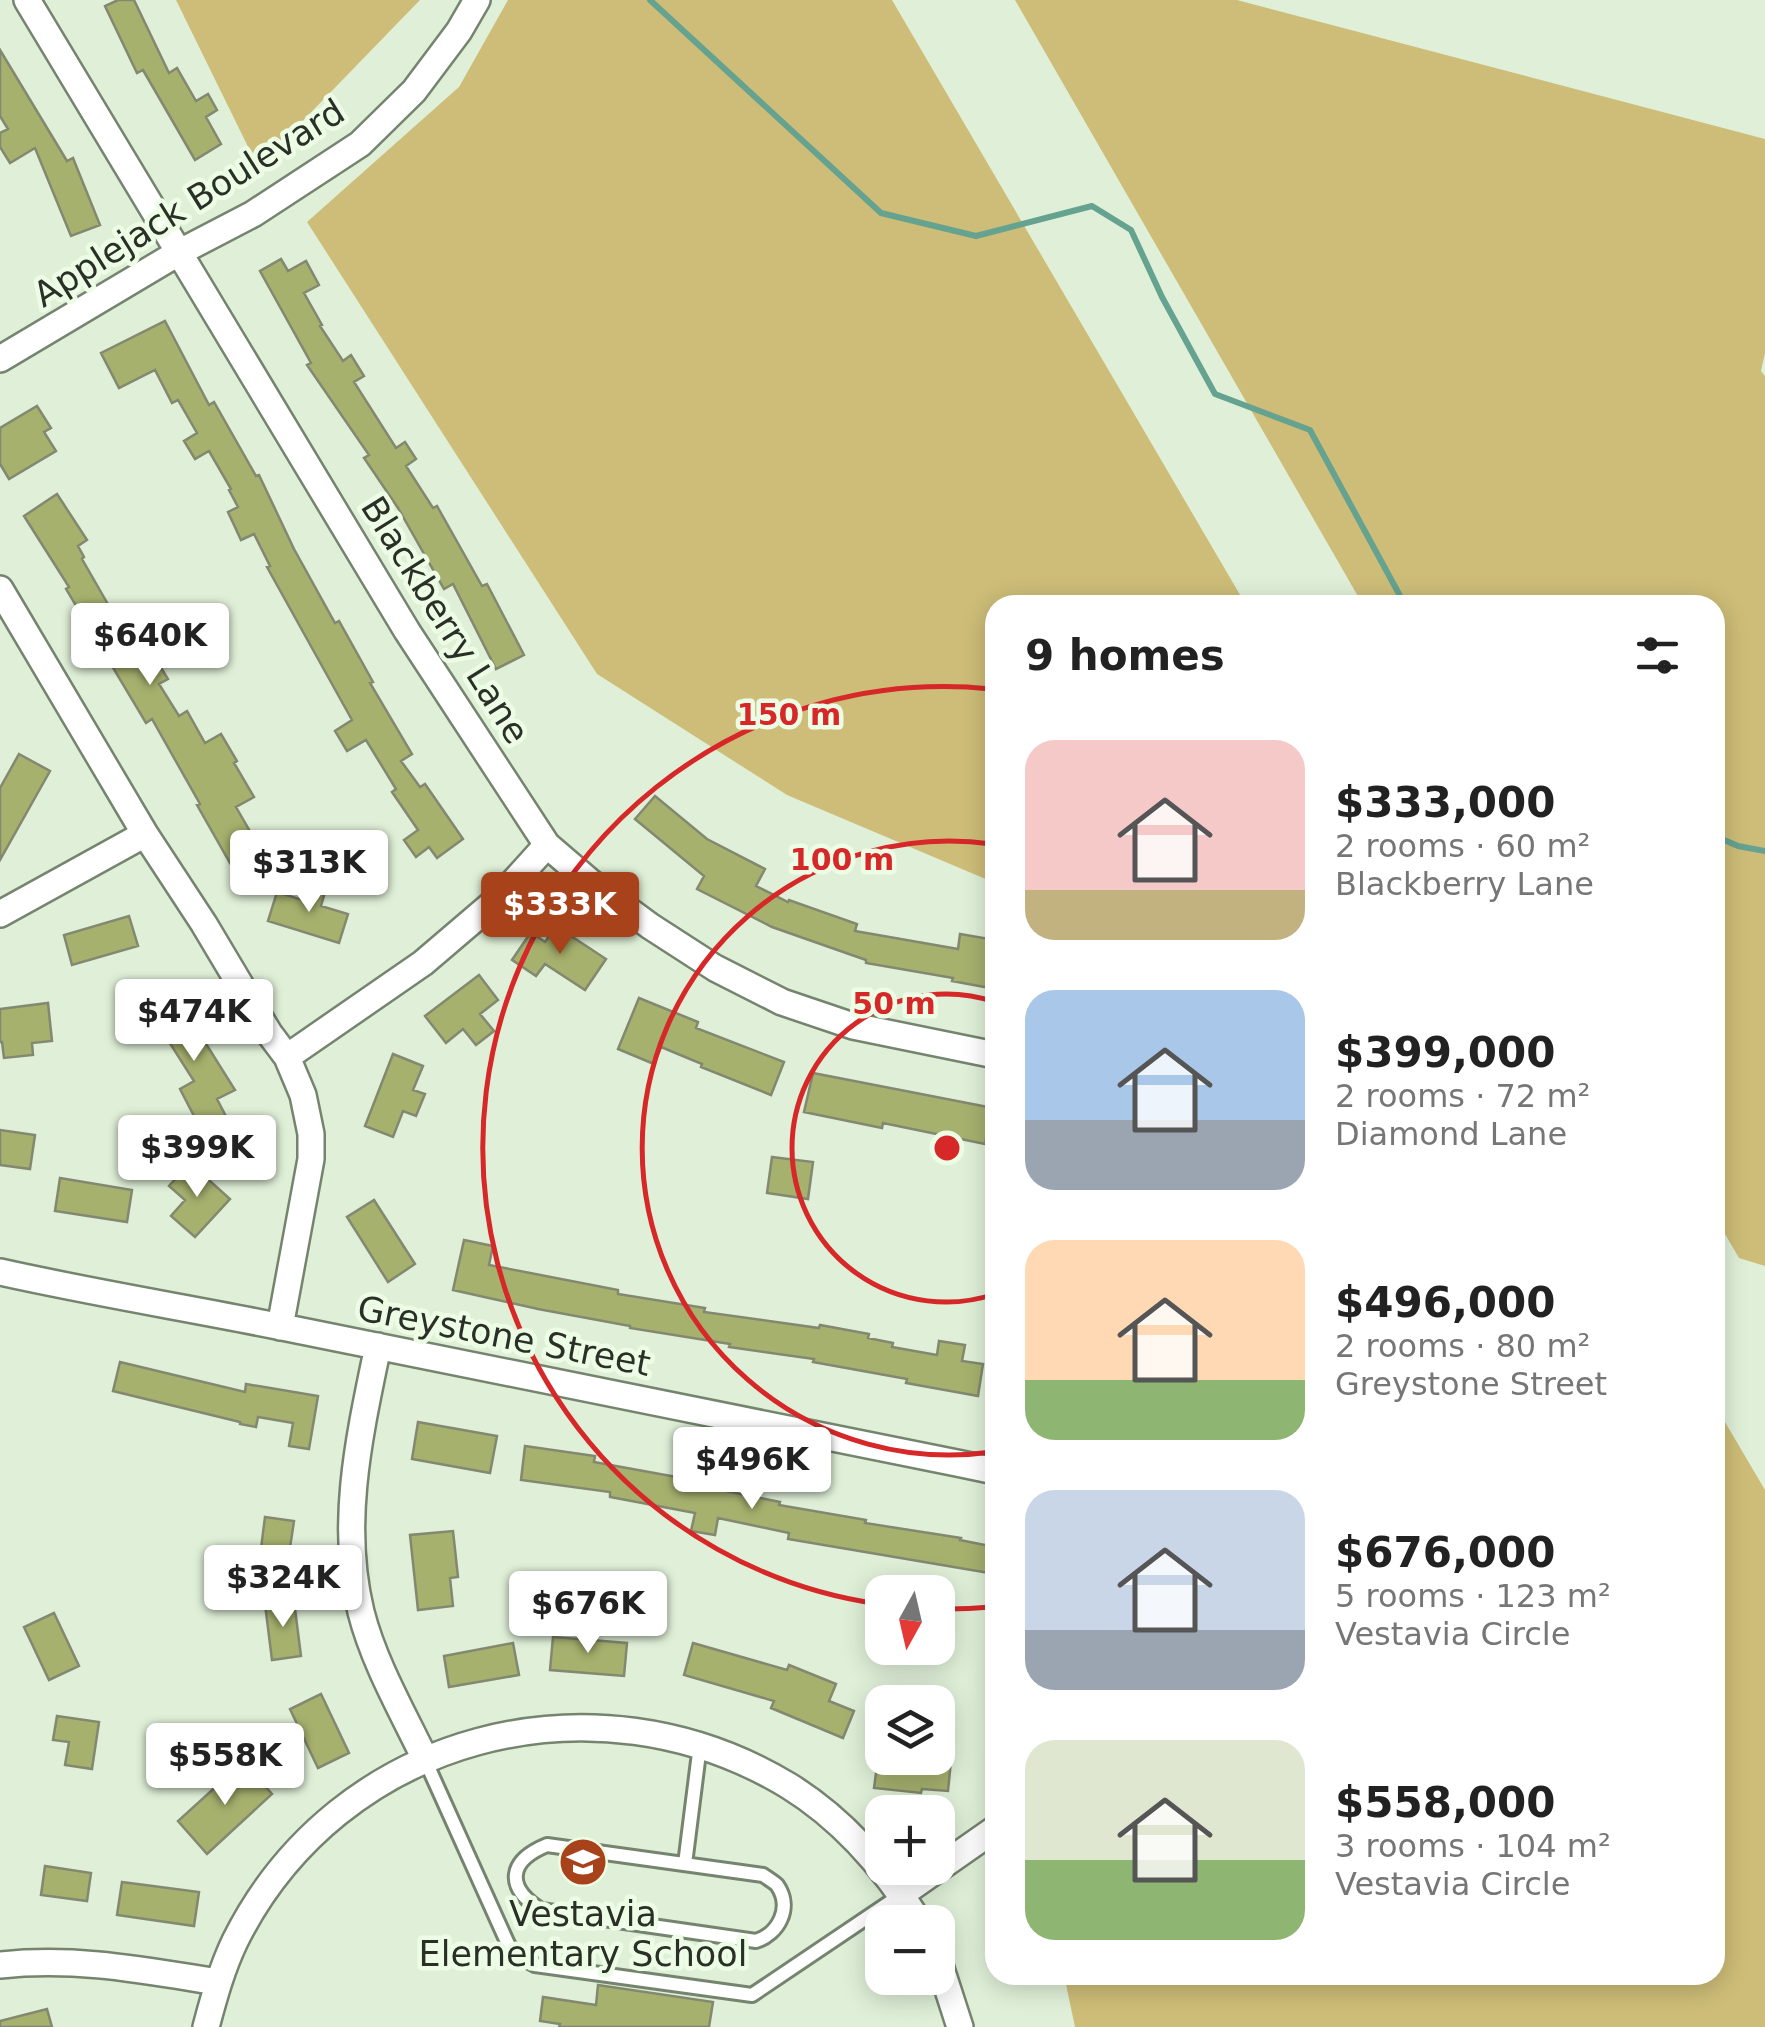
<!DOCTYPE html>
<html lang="en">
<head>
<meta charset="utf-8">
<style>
	:root { --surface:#fff; --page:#f2f2f2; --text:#222; --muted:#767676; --accent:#a8421a }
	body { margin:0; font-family:"DejaVu Sans",sans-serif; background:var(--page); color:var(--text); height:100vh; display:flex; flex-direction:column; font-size:38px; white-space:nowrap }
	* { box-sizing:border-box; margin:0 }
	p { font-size:32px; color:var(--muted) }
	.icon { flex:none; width:55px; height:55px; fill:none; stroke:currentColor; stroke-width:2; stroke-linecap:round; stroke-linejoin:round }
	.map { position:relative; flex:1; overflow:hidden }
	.drawer { position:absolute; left:985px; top:595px; width:740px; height:1390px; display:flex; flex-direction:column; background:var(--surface); border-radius:30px; box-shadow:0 5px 25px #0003 }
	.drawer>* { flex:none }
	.needle { width:65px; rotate:188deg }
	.tools { position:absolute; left:865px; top:1575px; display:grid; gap:20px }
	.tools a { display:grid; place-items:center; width:90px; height:90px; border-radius:20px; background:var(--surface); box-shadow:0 5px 25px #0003; font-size:50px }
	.price { position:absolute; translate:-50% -85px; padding:0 22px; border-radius:10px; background:#fff; color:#222; font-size:32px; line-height:65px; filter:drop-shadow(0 2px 5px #0008) }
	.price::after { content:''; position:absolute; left:50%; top:60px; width:30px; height:22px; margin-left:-15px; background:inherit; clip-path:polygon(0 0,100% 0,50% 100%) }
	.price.active { background:var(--accent); color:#fff }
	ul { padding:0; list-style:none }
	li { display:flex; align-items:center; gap:30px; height:250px; padding:0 40px }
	li span { display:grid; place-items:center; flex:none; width:280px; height:200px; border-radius:30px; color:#555 }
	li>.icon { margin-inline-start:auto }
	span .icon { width:120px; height:120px; fill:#fffc; stroke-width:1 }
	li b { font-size:42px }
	h2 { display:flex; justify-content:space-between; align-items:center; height:120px; padding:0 40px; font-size:42px }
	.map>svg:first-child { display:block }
	.forest { fill:#cdbd78 }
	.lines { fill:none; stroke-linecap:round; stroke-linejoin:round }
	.stream { stroke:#65a28f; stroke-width:6 }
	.building { fill:#a6b16e; stroke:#838870; stroke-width:2.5 }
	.service-casing { stroke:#75846e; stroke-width:18 }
	.minor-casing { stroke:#75846e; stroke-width:30 }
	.service { stroke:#fff; stroke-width:12 }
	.minor { stroke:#fff; stroke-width:25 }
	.ring { fill:none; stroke:#d62828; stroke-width:5 }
	.labels { text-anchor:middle; stroke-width:9; stroke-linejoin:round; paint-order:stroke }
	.street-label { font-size:35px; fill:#2a3027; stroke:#edfde5 }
	.poi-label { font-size:35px; fill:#2a3027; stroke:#edfde5 }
	.centre { fill:#d62828; stroke:#edfde5; stroke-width:5 }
	.ring-label { font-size:30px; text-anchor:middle; font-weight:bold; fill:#d62828; stroke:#edfde5; stroke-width:9; stroke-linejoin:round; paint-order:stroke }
</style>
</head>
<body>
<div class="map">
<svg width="1765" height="2027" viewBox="0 0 1765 2027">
	<rect width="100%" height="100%" fill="#e0f0d8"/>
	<path class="forest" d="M 176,0 L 420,0 L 258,167 Z
		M 508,0 L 892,0 L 1246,605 L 995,605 L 995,883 L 787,795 L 597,674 L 307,222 L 459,87 Z
		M 1015,0 L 1237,0 L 1765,139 L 1765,353 L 1761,371 L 1765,376 L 1765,1266 L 1739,1258 L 1715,1217 L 1715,605 L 1363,605 Z
		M 1715,1405 L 1765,1490 L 1765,2027 L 1075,2027 L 1064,1975 L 1715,1975 Z"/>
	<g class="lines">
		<path class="stream" d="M 650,0 L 881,213 L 976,236 L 1092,206 L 1131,230 L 1162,297 L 1215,394 L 1310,430 L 1405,605
			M 1715,836 L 1738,846 L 1765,851"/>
	</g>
	<path class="building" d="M 118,0 L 134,0 L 169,73 L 177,68 L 196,101 L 208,94 L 217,110 L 206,117 L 221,144 L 195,160 L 143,70 L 137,73 L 105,6 Z
		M 0,50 L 67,161 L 73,158 L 100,225 L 71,236 L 35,148 L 10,163 L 0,147 L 0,133 L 8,129 L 0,116 Z
		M 281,259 L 288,271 L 306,261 L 319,285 L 304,293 L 322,325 L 320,326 L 343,361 L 351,355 L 364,376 L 354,382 L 396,448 L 405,442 L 416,459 L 406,466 L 433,508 L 437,506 L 482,586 L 487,584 L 524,655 L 496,669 L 453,584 L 444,589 L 398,508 L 364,458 L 369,455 L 307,365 L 311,363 L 260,271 Z
		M 165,321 L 209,405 L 214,402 L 256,476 L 259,475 L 294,549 L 335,623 L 339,621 L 373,682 L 370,683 L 412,754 L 401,761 L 420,787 L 425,784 L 463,839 L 437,858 L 429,847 L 416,857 L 404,840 L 418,830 L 392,792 L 396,789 L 366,740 L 347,751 L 335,731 L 352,720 L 267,567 L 270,566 L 254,534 L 241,540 L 228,512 L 238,507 L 229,490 L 231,489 L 209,451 L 195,459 L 184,441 L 197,433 L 178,400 L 172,403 L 155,370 L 119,388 L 101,353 Z
		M 37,406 L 51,428 L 44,432 L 56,451 L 9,479 L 0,464 L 0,428 Z
		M 57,494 L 87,540 L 78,546 L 84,557 L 82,559 L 132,646 L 134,644 L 149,668 L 158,663 L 168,679 L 159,684 L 179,716 L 187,711 L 205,743 L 221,734 L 237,761 L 234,763 L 254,797 L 236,807 L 259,847 L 230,863 L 197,805 L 200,804 L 152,719 L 146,723 L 66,589 L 69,587 L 24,516 Z
		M 19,754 L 50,771 L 0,860 L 0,788 Z
		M 655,796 L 707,839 L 765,869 L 756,886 L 788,902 L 789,900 L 857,924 L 855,931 L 958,949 L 960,934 L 995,940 L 995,989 L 952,981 L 953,978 L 866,963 L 866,960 L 772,927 L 697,889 L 704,876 L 635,819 Z
		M 306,886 L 325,892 L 321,906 L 348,914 L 339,943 L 268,921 L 277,892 L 302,900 Z
		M 129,916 L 138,946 L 72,965 L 64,935 Z
		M 556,926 L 606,959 L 585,990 L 545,964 L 536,976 L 512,960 L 531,932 L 545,942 Z
		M 479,975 L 498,1000 L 480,1014 L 494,1031 L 476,1045 L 463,1029 L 446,1043 L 425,1016 Z
		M 171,988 L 235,1090 L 217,1099 L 232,1128 L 207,1141 L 180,1089 L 194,1081 L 145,1004 Z
		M 639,998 L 698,1022 L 696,1028 L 784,1062 L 771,1095 L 701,1067 L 702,1064 L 661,1047 L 654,1064 L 618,1049 Z
		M 48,1003 L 52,1041 L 32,1043 L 33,1055 L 4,1058 L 2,1042 L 0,1042 L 0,1009 Z
		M 393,1054 L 423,1066 L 413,1090 L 425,1094 L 416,1116 L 403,1111 L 393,1137 L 365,1126 Z
		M 813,1073 L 993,1108 L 985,1144 L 883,1123 L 882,1128 L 804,1112 Z
		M 0,1130 L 35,1135 L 30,1169 L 0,1165 Z
		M 772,1157 L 813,1162 L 808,1199 L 767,1193 Z
		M 190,1163 L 230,1199 L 195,1237 L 171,1216 L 185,1200 L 169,1186 Z
		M 60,1178 L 132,1190 L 127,1222 L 55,1211 Z
		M 374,1200 L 415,1264 L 388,1282 L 347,1217 Z
		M 464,1240 L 493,1246 L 489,1265 L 618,1290 L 618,1294 L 705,1308 L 704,1312 L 819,1328 L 820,1325 L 869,1334 L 868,1338 L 893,1343 L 892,1347 L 937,1355 L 939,1341 L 965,1345 L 962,1361 L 983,1364 L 978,1396 L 906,1383 L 907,1379 L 813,1362 L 814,1359 L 729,1347 L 730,1344 L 630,1328 L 630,1326 L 538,1309 L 453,1290 Z
		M 120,1362 L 245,1392 L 246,1384 L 318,1396 L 309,1449 L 289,1446 L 293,1423 L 258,1417 L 256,1427 L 240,1424 L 240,1422 L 113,1391 Z
		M 418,1422 L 497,1436 L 490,1473 L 412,1459 Z
		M 525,1446 L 595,1456 L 594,1462 L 682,1478 L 681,1482 L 780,1502 L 779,1505 L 866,1520 L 865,1523 L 961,1538 L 960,1540 L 995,1547 L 995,1574 L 788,1539 L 789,1533 L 718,1518 L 715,1535 L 691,1531 L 695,1513 L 610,1497 L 610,1492 L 521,1480 Z
		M 265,1517 L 294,1521 L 287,1568 L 259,1564 Z
		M 453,1531 L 458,1577 L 450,1578 L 453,1606 L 418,1610 L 410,1535 Z
		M 294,1601 L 301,1656 L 272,1660 L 265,1604 Z
		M 54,1613 L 79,1666 L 49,1680 L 24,1627 Z
		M 553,1637 L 627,1643 L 624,1676 L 550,1670 Z
		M 513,1643 L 519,1675 L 449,1687 L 444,1656 Z
		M 693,1643 L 787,1670 L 789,1665 L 836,1684 L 829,1701 L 854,1711 L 843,1738 L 771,1708 L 774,1701 L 684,1675 Z
		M 321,1694 L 349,1753 L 318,1768 L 290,1709 Z
		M 57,1716 L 99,1722 L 92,1769 L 65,1765 L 69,1742 L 53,1740 Z
		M 878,1758 L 928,1758 L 951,1761 L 948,1791 L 922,1789 L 921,1793 L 874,1788 Z
		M 243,1762 L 272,1794 L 207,1854 L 178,1821 Z
		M 45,1866 L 91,1873 L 87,1901 L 41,1895 Z
		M 122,1882 L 199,1892 L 194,1926 L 117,1915 Z
		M 598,1985 L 713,2002 L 709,2027 L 559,2027 L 560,2024 L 540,2021 L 543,1997 L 596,2005 Z
		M 47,2009 L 52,2027 L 0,2027 L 0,2021 Z"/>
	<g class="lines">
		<g class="service-casing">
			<path id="service" d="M 426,1762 L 508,1944 L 515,1954 L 535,1965 L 752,1995 L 902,1894
				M 547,1845 L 763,1875 C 766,1877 775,1883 777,1885 C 793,1908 778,1934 756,1941 L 541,1910 C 505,1887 508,1861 547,1845 Z
				M 685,1864 L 700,1745"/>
		</g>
		<g class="minor-casing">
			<path id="minor" d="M 27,0 L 407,631 L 547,845 L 589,881 L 650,926 L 715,968 L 782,1002 L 853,1026 L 995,1055
				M 0,359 L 178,253 L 253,214 L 360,144 L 414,91 L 459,31 L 477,0
				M 0,589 L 145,834 L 204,924 L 269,1033 L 287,1057 L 303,1095 L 311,1134 L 311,1159 L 280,1327
				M 0,914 L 145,834
				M 287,1057 L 423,963 L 498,899 L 547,845
				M 0,1272 C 94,1293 188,1308 282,1327 C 520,1376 758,1421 995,1471
				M 378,1346 C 360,1433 339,1523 361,1612 C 374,1663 402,1711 425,1759
				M 902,1894 L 995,1829
				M 938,1959 L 960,2027
				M 0,1965 C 77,1957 142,1970 218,1982
				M 206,2027 C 214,1997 222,1968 235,1941 C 338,1734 595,1668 789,1786 C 844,1820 885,1868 919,1922"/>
		</g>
		<use href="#service" class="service"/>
		<use href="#minor" class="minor"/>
	</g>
	<g class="ring">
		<path d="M995 1294A154 154 0 1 1 995 1002"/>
		<path d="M992 1452A307 307 0 1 1 992 844"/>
		<path d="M991 1607A461 461 0 0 1 939 1609M879 1604A461 461 0 0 1 991 689"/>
	</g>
	<defs>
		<g id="school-disc" transform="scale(2.5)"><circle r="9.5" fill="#a8421a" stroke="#edfde5"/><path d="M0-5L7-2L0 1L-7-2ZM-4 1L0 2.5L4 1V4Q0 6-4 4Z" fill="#fff"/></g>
	</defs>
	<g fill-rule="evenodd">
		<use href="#school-disc" x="583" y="1862"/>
	</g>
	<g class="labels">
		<g class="street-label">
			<text transform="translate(189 203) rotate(-32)" y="12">Applejack Boulevard</text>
			<text transform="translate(445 620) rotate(58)" y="12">Blackberry Lane</text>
			<text transform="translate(504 1336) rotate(11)" y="12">Greystone Street</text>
		</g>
		<g class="poi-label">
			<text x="583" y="1926">Vestavia<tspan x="583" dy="40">Elementary School</tspan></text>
		</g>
	</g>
	<circle cx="947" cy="1148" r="15" class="centre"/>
	<g class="ring-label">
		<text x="789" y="725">150 m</text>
		<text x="842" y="870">100 m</text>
		<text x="894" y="1014">50 m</text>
	</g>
</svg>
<div class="tools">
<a><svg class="needle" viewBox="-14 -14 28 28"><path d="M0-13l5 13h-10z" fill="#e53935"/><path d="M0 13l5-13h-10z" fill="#767676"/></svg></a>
<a><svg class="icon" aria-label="layers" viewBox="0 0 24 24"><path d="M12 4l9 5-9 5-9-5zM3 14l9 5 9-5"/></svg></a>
<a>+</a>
<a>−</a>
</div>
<b class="price" style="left:150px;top:688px">$640K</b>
<b class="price" style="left:309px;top:915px">$313K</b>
<b class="price active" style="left:560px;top:957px">$333K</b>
<b class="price" style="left:194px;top:1064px">$474K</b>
<b class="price" style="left:197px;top:1200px">$399K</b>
<b class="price" style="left:752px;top:1512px">$496K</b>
<b class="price" style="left:283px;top:1630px">$324K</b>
<b class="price" style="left:588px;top:1656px">$676K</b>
<b class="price" style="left:225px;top:1808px">$558K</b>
<section class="drawer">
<h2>9 homes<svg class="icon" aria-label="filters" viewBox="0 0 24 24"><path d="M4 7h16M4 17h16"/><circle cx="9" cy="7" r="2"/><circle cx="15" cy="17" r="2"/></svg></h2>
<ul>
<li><span style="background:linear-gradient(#f6c9c9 75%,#c2b280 0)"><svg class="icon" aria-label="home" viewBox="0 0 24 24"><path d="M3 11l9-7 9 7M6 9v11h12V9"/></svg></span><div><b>$333,000</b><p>2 rooms · 60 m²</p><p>Blackberry Lane</p></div></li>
<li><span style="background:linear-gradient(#a9c7e8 65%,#9aa5b1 0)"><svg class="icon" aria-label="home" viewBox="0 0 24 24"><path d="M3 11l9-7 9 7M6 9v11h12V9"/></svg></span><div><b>$399,000</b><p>2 rooms · 72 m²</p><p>Diamond Lane</p></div></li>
<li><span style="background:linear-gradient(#ffd9b3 70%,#8fb573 0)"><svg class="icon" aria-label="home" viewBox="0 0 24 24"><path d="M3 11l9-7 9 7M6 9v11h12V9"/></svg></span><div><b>$496,000</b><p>2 rooms · 80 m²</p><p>Greystone Street</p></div></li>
<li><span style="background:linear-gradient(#c9d6e8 70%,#9aa5b1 0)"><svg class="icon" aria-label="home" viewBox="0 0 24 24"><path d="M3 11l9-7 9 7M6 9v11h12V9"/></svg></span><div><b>$676,000</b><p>5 rooms · 123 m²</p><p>Vestavia Circle</p></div></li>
<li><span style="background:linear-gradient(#dfe7d0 60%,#8fb573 0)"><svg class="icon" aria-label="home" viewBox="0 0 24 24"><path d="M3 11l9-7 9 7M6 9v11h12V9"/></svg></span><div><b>$558,000</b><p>3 rooms · 104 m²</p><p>Vestavia Circle</p></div></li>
</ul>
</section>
</div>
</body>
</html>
